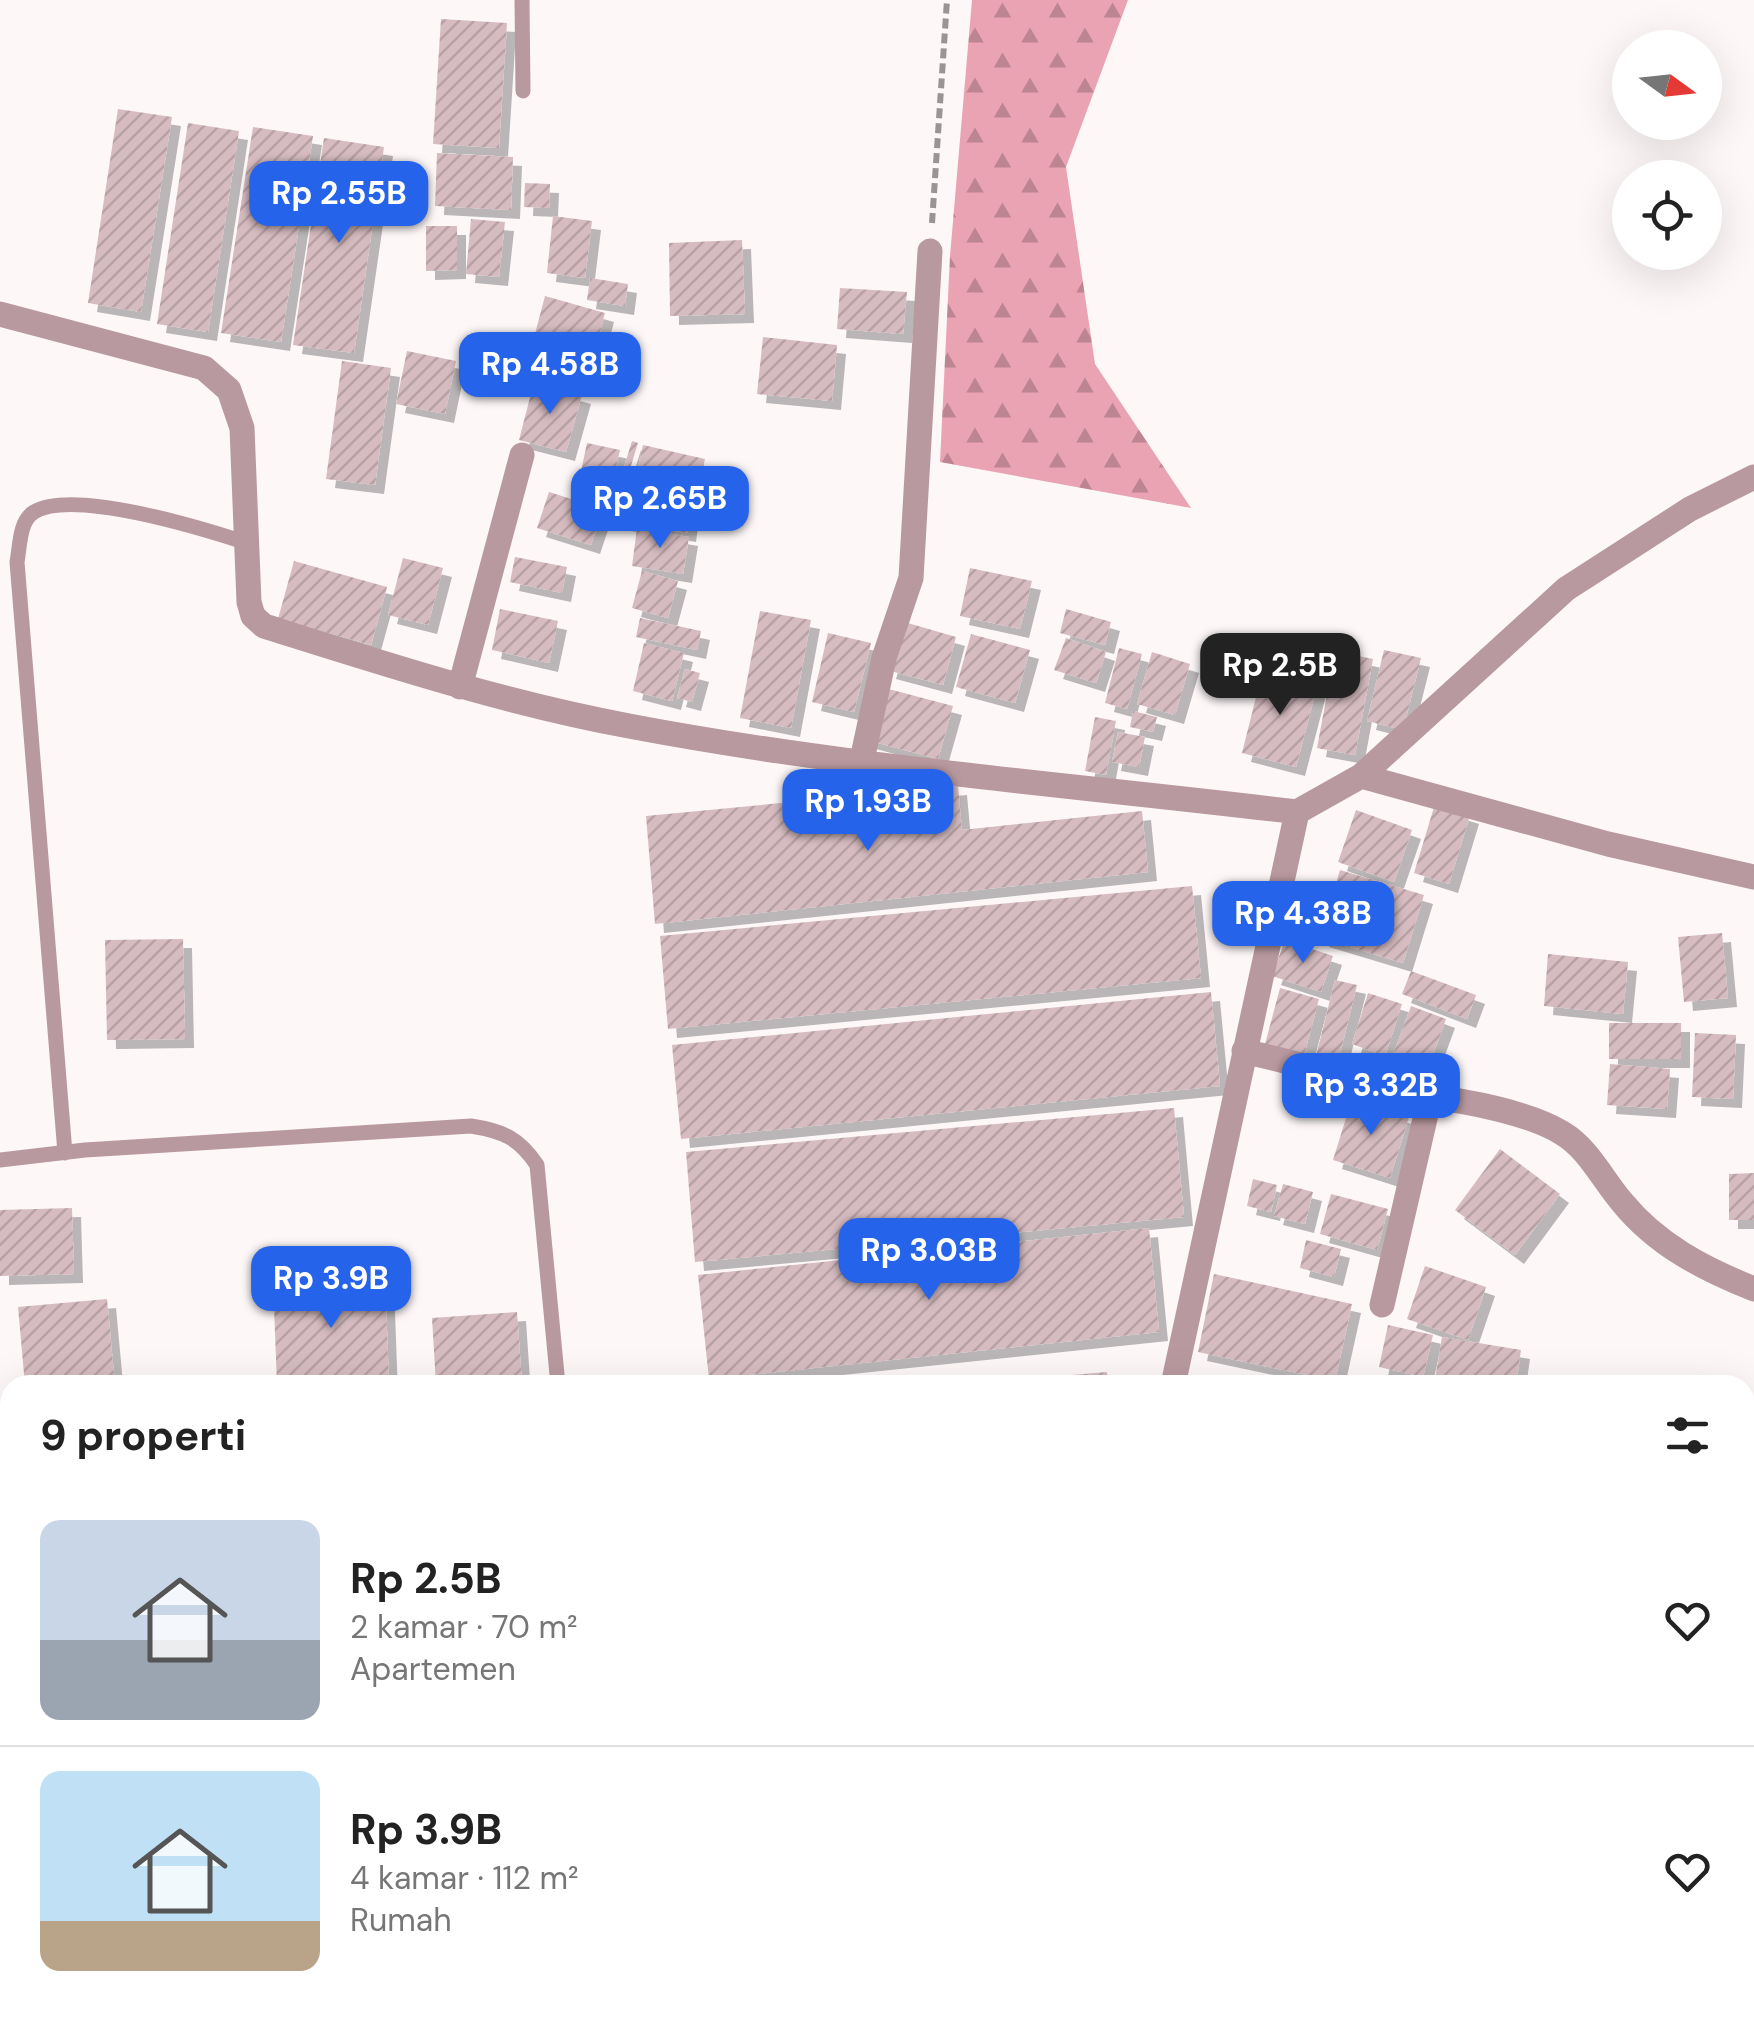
<!DOCTYPE html>
<html lang="id">
<head>
<meta charset="utf-8">
<style>
	:root { --surface:#fff; --page:#f6f6f6; --text:#222; --muted:#767676; --line:#e0e0e0; --accent:#2563eb }
	body { margin:0; font-family:"DM Sans",sans-serif; background:var(--page); color:var(--text); height:100vh; display:flex; flex-direction:column; font-size:38px; white-space:nowrap }
	* { box-sizing:border-box; margin:0 }
	p { font-size:32px; color:var(--muted) }
	.icon { flex:none; width:55px; height:55px; fill:none; stroke:currentColor; stroke-width:2; stroke-linecap:round; stroke-linejoin:round }
	.map { position:relative; flex:1; overflow:hidden }
	.drawer { position:absolute; left:0px; top:1375px; width:1755px; height:642px; display:flex; flex-direction:column; background:var(--surface); border-radius:30px 30px 0 0; box-shadow:0 10px 40px #0002 }
	.drawer>* { flex:none }
	.needle { width:65px; rotate:105deg }
	.controls { position:absolute; left:1612px; top:30px; display:grid; gap:20px }
	.controls a { display:grid; place-items:center; width:110px; height:110px; border-radius:50%; background:var(--surface); box-shadow:0 10px 40px #0002; font-size:50px }
	.price { position:absolute; translate:-50% -85px; padding:0 22px; border-radius:20px; background:var(--accent); color:#fff; font-size:32px; line-height:65px; filter:drop-shadow(0 2px 5px #0008) }
	.price::after { content:''; position:absolute; left:50%; top:60px; width:30px; height:22px; margin-left:-15px; background:inherit; clip-path:polygon(0 0,100% 0,50% 100%) }
	.price.on { background:#222; color:#fff }
	ul { padding:0; list-style:none }
	li { display:flex; align-items:center; gap:30px; height:250px; padding:0 40px }
	li+li { border-top:2px solid var(--line) }
	li span { display:grid; place-items:center; flex:none; width:280px; height:200px; border-radius:20px; color:#555 }
	li>.icon { margin-inline-start:auto }
	span .icon { width:120px; height:120px; fill:#fffc; stroke-width:1 }
	li b { font-size:42px }
	h2 { display:flex; justify-content:space-between; align-items:center; height:120px; padding:0 40px; font-size:42px }
	.map>svg:first-child { display:block }
	.forest { fill:url(#forest-firs) }
	.building { fill:url(#building-hatch); filter:url(#shadow) }
	.lines { fill:none; stroke-linecap:round; stroke-linejoin:round }
	.path { stroke:#9b9495; stroke-width:6; stroke-dasharray:10 5; stroke-linecap:butt }
	.service { stroke:#b8999f; stroke-width:15 }
	.minor { stroke:#b8999f; stroke-width:25 }
</style>
</head>
<body>
<div class="map">
<svg width="1754" height="2017" viewBox="0 0 1754 2017">
	<defs>
		<pattern id="forest-firs" width="22" height="20" patternUnits="userSpaceOnUse" patternTransform="scale(2.5)"><rect width="22" height="20" fill="#eaa3b3"/><path d="M5 1l3.5 6h-7zM16 11l3.5 6h-7z" fill="#bd8491"/></pattern>
		<pattern id="building-hatch" width="6" height="6" patternUnits="userSpaceOnUse" patternTransform="scale(2.5)"><rect width="6" height="6" fill="#d6bcc1"/><path d="M-1 1l2-2M0 6l6-6M5 7l2-2" fill="none" stroke="#b8a1a5"/></pattern>
		<filter id="shadow"><feDropShadow dx="9" dy="9" stdDeviation="0" flood-color="#0004"/></filter>
	</defs>
	<rect width="100%" height="100%" fill="#fdf7f8"/>
	<path class="forest" d="M 972,0 L 1128,0 L 1066,167 L 1095,364 L 1191,508 L 940,462 L 950,256 Z
		M 1745,1742 L 1754,1744 L 1754,2017 L 1504,2017 L 1507,2008 L 1745,2008 Z"/>
	<path class="building" d="M 441,19 L 507,23 L 499,148 L 433,144 Z
		M 118,109 L 172,117 L 141,312 L 88,303 Z
		M 188,123 L 239,131 L 208,332 L 157,324 Z
		M 253,127 L 313,136 L 281,342 L 221,333 Z
		M 324,138 L 384,147 L 354,353 L 293,345 Z
		M 437,153 L 513,157 L 511,210 L 435,206 Z
		M 525,183 L 550,184 L 549,208 L 524,207 Z
		M 553,216 L 592,221 L 585,278 L 547,273 Z
		M 471,219 L 505,222 L 499,277 L 466,274 Z
		M 426,226 L 457,226 L 457,270 L 426,271 Z
		M 742,240 L 745,314 L 670,316 L 669,243 Z
		M 590,278 L 628,284 L 625,306 L 587,300 Z
		M 840,288 L 907,292 L 903,334 L 837,329 Z
		M 545,296 L 605,313 L 591,366 L 531,349 Z
		M 763,337 L 837,345 L 832,401 L 757,394 Z
		M 407,351 L 456,361 L 445,414 L 396,404 Z
		M 342,361 L 391,368 L 375,485 L 326,479 Z
		M 534,382 L 582,395 L 566,452 L 519,440 Z
		M 632,441 L 638,443 L 630,469 L 624,467 Z
		M 587,443 L 620,450 L 609,497 L 577,490 Z
		M 643,445 L 705,459 L 695,503 L 633,489 Z
		M 549,492 L 603,509 L 591,545 L 537,528 Z
		M 626,500 L 690,511 L 687,533 L 622,522 Z
		M 637,528 L 689,537 L 683,574 L 632,566 Z
		M 515,557 L 567,567 L 562,593 L 510,582 Z
		M 403,558 L 443,568 L 428,625 L 388,615 Z
		M 294,561 L 387,587 L 371,645 L 278,619 Z
		M 970,568 L 1032,581 L 1020,629 L 960,616 Z
		M 642,571 L 678,581 L 668,618 L 632,608 Z
		M 500,609 L 558,621 L 549,663 L 492,650 Z
		M 1066,609 L 1111,622 L 1105,645 L 1060,633 Z
		M 760,611 L 811,620 L 791,728 L 740,718 Z
		M 640,618 L 701,631 L 697,650 L 636,637 Z
		M 901,621 L 956,637 L 943,685 L 887,670 Z
		M 828,633 L 871,643 L 854,712 L 812,702 Z
		M 971,634 L 1030,650 L 1015,703 L 956,687 Z
		M 1066,638 L 1106,652 L 1096,683 L 1054,670 Z
		M 644,643 L 684,653 L 672,701 L 633,691 Z
		M 1119,648 L 1142,654 L 1127,709 L 1105,703 Z
		M 1384,650 L 1421,658 L 1403,730 L 1367,721 Z
		M 1335,651 L 1373,659 L 1355,755 L 1317,748 Z
		M 1152,652 L 1190,664 L 1175,715 L 1137,704 Z
		M 685,669 L 700,673 L 692,702 L 677,698 Z
		M 1263,669 L 1318,683 L 1296,767 L 1242,753 Z
		M 881,687 L 953,706 L 938,759 L 867,740 Z
		M 1133,711 L 1157,717 L 1153,732 L 1130,727 Z
		M 1095,717 L 1116,721 L 1106,775 L 1085,771 Z
		M 1118,732 L 1145,737 L 1139,767 L 1112,762 Z
		M 958,786 L 962,830 L 1142,811 L 1148,872 L 655,924 L 646,816 Z
		M 1435,804 L 1470,815 L 1449,884 L 1414,873 Z
		M 1356,810 L 1412,830 L 1394,882 L 1338,862 Z
		M 1340,870 L 1424,895 L 1403,963 L 1320,938 Z
		M 1192,886 L 1201,978 L 668,1029 L 660,936 Z
		M 1722,933 L 1728,998 L 1684,1002 L 1678,937 Z
		M 183,939 L 185,1039 L 107,1040 L 105,940 Z
		M 1285,940 L 1333,956 L 1321,992 L 1272,976 Z
		M 1548,954 L 1628,962 L 1623,1014 L 1544,1006 Z
		M 1411,971 L 1476,995 L 1467,1019 L 1402,994 Z
		M 1335,980 L 1357,985 L 1338,1062 L 1316,1056 Z
		M 1280,988 L 1319,999 L 1303,1059 L 1264,1048 Z
		M 1211,992 L 1220,1086 L 681,1139 L 672,1045 Z
		M 1368,993 L 1402,1004 L 1385,1056 L 1352,1044 Z
		M 1411,1006 L 1446,1019 L 1427,1071 L 1392,1058 Z
		M 1609,1023 L 1681,1023 L 1681,1059 L 1609,1059 Z
		M 1695,1033 L 1736,1035 L 1733,1099 L 1692,1097 Z
		M 1346,1052 L 1368,1061 L 1363,1076 L 1340,1068 Z
		M 1610,1064 L 1670,1069 L 1667,1109 L 1607,1105 Z
		M 1352,1099 L 1409,1117 L 1390,1178 L 1333,1160 Z
		M 1174,1108 L 1184,1217 L 695,1262 L 686,1152 Z
		M 1500,1149 L 1560,1194 L 1515,1255 L 1455,1210 Z
		M 1754,1173 L 1754,1220 L 1729,1220 L 1729,1174 Z
		M 1253,1179 L 1277,1185 L 1271,1212 L 1247,1206 Z
		M 1283,1184 L 1313,1192 L 1305,1224 L 1274,1216 Z
		M 1331,1194 L 1388,1209 L 1377,1250 L 1320,1234 Z
		M 72,1208 L 74,1274 L 0,1276 L 0,1210 Z
		M 1149,1228 L 1159,1332 L 709,1379 L 698,1275 Z
		M 1306,1240 L 1341,1249 L 1334,1277 L 1300,1268 Z
		M 1425,1266 L 1486,1287 L 1468,1340 L 1407,1319 Z
		M 1214,1274 L 1352,1304 L 1335,1381 L 1198,1352 Z
		M 385,1276 L 389,1385 L 277,1385 L 273,1280 Z
		M 107,1299 L 115,1385 L 25,1385 L 18,1307 Z
		M 517,1312 L 522,1385 L 436,1385 L 432,1318 Z
		M 1388,1325 L 1433,1335 L 1423,1377 L 1379,1367 Z
		M 1442,1337 L 1521,1350 L 1516,1385 L 1434,1385 Z
		M 1107,1372 L 1108,1385 L 991,1385 L 991,1382 Z
		M 10,1492 L 10,1872 L 0,1873 L 0,1493 Z
		M 1751,1697 L 1754,1699 L 1754,1736 L 1745,1733 Z
		M 109,2008 L 262,2008 L 263,2017 L 110,2017 Z
		M 274,2008 L 414,2008 L 414,2017 L 274,2017 Z
		M 476,2008 L 562,2008 L 562,2017 L 477,2017 Z
		M 760,2008 L 840,2008 L 838,2017 L 758,2017 Z
		M 1035,2008 L 1061,2008 L 1094,2017 L 1033,2017 Z"/>
	<g class="lines">
		<path class="path" d="M 932,223 L 947,0"/>
		<path class="service" d="M 522,0 L 523,91
			M 65,1153 L 17,562 C 20,547 19,521 34,512 C 73,488 204,529 247,543
			M 0,1160 L 85,1150 L 471,1126 C 503,1131 519,1138 537,1165 L 558,1385
			M 0,1922 L 10,1931
			M 25,2008 L 26,2017
			M 608,2008 L 608,2017"/>
		<path class="minor" d="M 0,314 L 204,368 L 229,390 L 242,428 L 249,602 L 253,616 L 264,626 C 385,664 505,703 629,726 C 849,768 1075,785 1297,812
			M 460,687 L 522,455
			M 862,760 L 884,658 L 911,578 L 930,251
			M 1361,776 L 1608,844 L 1754,877
			M 1244,1051 L 1430,1097
			M 1382,1305 L 1430,1097 C 1468,1101 1529,1113 1562,1133 C 1588,1148 1603,1180 1622,1202 C 1657,1245 1704,1269 1754,1289
			M 1173,1385 L 1297,812 L 1361,776 L 1566,589 L 1690,509 L 1754,477
			M 1745,1656 L 1754,1658
			M 1306,2008 L 1342,2017
			M 1002,2017 L 1005,2008"/>
	</g>
</svg>
<div class="controls">
<a><svg class="needle" viewBox="-14 -14 28 28"><path d="M0-13l5 13h-10z" fill="#e53935"/><path d="M0 13l5-13h-10z" fill="#767676"/></svg></a>
<a><svg class="icon" aria-label="locate" viewBox="0 0 24 24"><circle cx="12" cy="12" r="6"/><path d="M12 2v4M12 18v4M2 12h4M18 12h4"/></svg></a>
</div>
<b class="price" style="left:339px;top:246px">Rp 2.55B</b>
<b class="price" style="left:550px;top:417px">Rp 4.58B</b>
<b class="price" style="left:660px;top:551px">Rp 2.65B</b>
<b class="price on" style="left:1280px;top:718px">Rp 2.5B</b>
<b class="price" style="left:868px;top:854px">Rp 1.93B</b>
<b class="price" style="left:1303px;top:966px">Rp 4.38B</b>
<b class="price" style="left:1371px;top:1138px">Rp 3.32B</b>
<b class="price" style="left:929px;top:1303px">Rp 3.03B</b>
<b class="price" style="left:331px;top:1331px">Rp 3.9B</b>
<section class="drawer">
<h2>9 properti<svg class="icon" aria-label="filters" viewBox="0 0 24 24"><path d="M4 7h16M4 17h16"/><circle cx="9" cy="7" r="2"/><circle cx="15" cy="17" r="2"/></svg></h2>
<ul>
<li><span style="background:linear-gradient(#c9d6e8 60%,#9aa5b1 0)"><svg class="icon" aria-label="home" viewBox="0 0 24 24"><path d="M3 11l9-7 9 7M6 9v11h12V9"/></svg></span><div><b>Rp 2.5B</b><p>2 kamar · 70 m²</p><p>Apartemen</p></div><svg class="icon" aria-label="heart" viewBox="0 0 24 24"><path d="M12 20l-8-8c-3-5 5-10 8-4 3-6 11-1 8 4z"/></svg></li>
<li><span style="background:linear-gradient(#bfe0f5 75%,#b9a48a 0)"><svg class="icon" aria-label="home" viewBox="0 0 24 24"><path d="M3 11l9-7 9 7M6 9v11h12V9"/></svg></span><div><b>Rp 3.9B</b><p>4 kamar · 112 m²</p><p>Rumah</p></div><svg class="icon" aria-label="heart" viewBox="0 0 24 24"><path d="M12 20l-8-8c-3-5 5-10 8-4 3-6 11-1 8 4z"/></svg></li>
</ul>
</section>
</div>
</body>
</html>
